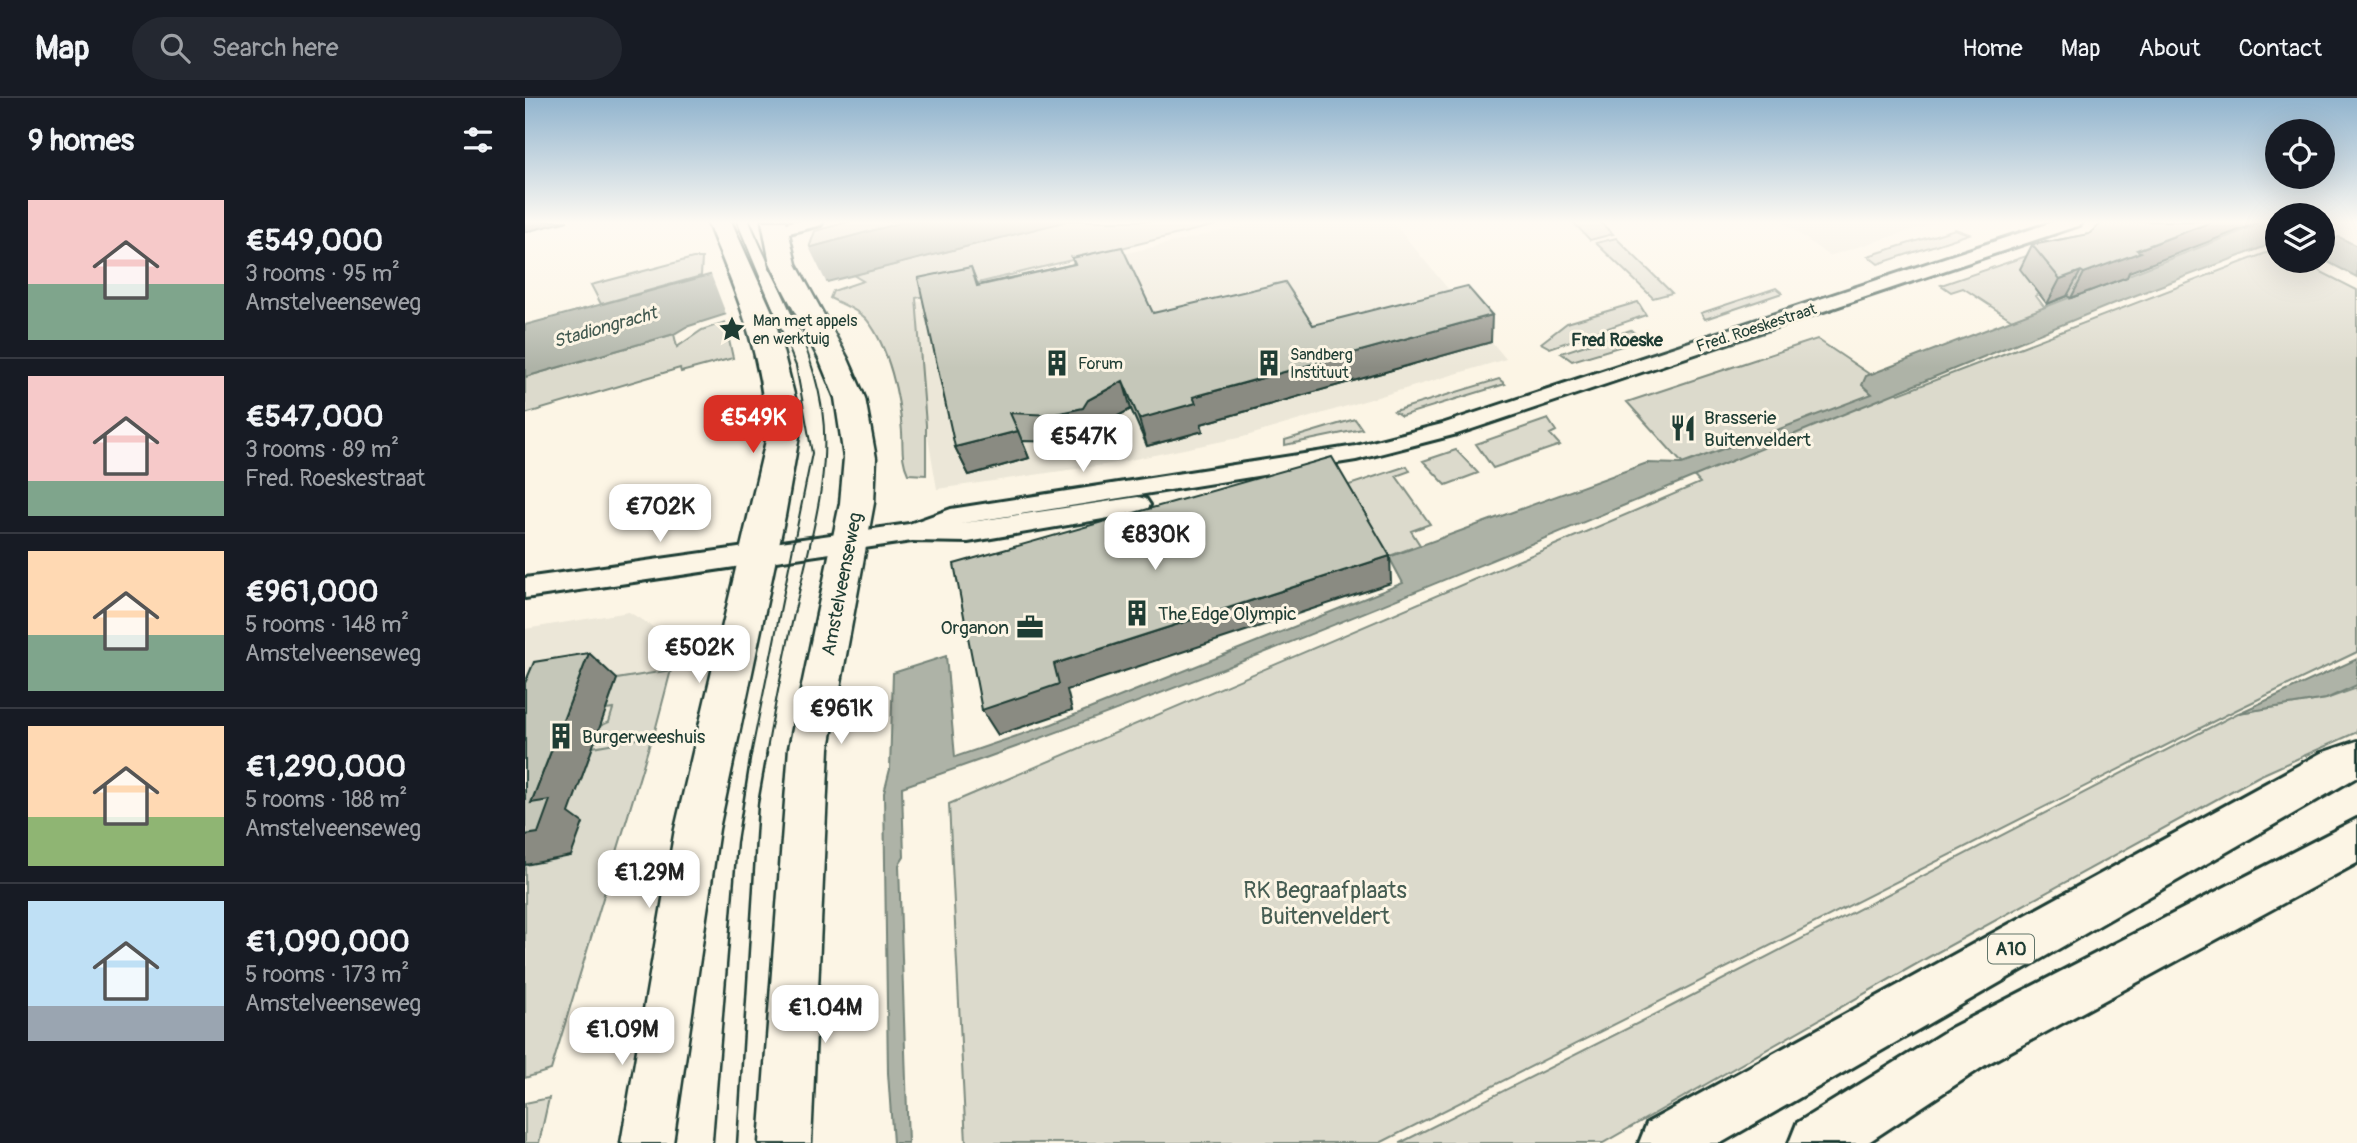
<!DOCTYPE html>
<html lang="en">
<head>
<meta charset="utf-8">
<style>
	:root { --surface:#171b24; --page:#242831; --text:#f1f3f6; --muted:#9ea1a6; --line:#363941; --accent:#d93025 }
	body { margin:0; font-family:Pangolin,sans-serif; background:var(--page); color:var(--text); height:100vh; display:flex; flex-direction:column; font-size:26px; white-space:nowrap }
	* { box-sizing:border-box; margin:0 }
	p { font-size:23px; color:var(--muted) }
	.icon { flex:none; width:38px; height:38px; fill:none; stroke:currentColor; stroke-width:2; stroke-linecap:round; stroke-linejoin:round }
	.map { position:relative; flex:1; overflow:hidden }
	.panel { display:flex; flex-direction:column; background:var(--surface); width:525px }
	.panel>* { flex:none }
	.tools { position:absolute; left:1740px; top:21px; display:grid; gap:14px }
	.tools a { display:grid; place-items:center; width:70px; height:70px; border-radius:50%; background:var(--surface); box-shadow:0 7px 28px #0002; font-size:35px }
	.price { position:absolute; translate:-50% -60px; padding:0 16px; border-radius:14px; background:#fff; color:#222; font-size:23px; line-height:46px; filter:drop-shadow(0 2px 4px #0008) }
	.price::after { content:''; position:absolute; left:50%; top:42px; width:21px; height:16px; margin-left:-10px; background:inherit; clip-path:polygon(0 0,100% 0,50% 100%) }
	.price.on { background:var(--accent); color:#fff }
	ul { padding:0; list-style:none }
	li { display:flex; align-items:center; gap:21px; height:175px; padding:0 28px }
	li+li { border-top:2px solid var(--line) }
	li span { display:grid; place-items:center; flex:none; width:196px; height:140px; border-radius:0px; color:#555 }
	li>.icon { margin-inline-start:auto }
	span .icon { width:84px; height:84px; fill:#fffc; stroke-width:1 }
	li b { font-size:30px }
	h2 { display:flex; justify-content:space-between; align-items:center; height:84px; padding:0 28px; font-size:30px }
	header { display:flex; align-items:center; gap:42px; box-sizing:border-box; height:98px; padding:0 35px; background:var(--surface); border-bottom:2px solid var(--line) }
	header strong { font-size:33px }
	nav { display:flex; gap:38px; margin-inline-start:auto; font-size:24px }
	.search { width:490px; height:63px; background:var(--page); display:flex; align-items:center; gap:18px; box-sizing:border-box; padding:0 24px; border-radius:38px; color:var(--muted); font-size:26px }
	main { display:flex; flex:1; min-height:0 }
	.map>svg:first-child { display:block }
	.built { fill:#ece7d8 }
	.green { fill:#dcdacc; stroke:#7e8c80; stroke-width:2 }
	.water { fill:#aeb3a7; stroke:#758479; stroke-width:2 }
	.pier { fill:#fcf5e5 }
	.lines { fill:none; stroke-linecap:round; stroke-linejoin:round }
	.minor-casing { stroke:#1f3d34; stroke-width:6 }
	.secondary-casing { stroke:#1f3d34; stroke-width:5 }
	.motorway-casing { stroke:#1f3d34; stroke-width:6 }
	.minor { fill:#fcf5e5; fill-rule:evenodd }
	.secondary { fill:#fcf5e5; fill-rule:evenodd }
	.motorway { fill:#fcf5e5; fill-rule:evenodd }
	.tram-far1 { stroke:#1f3d34; stroke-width:2 }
	.tram { stroke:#1f3d34; stroke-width:2.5 }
	.wall { fill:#a9ab9f; stroke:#1f3d34; stroke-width:2 }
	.shaded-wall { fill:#8a8b82; stroke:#1f3d34; stroke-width:2 }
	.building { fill:#c5c7b9; stroke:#1f3d34; stroke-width:2 }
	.labels { text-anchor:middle; stroke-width:6; stroke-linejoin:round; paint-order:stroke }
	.far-poi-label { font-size:16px; fill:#1f3d34; stroke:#fcf5e5; text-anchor:start }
	.far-street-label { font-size:16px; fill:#1f3d34; stroke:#fcf5e5 }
	.far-water-label { font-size:18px; font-style:italic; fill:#435a51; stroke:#fcf5e5 }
	.far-neighbourhood-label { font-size:18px; font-weight:bold; fill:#1f3d34; stroke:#fcf5e5 }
	.shield { fill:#fcf5e5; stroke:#617469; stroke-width:2 }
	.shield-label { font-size:18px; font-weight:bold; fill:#1f3d34 }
	.poi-label { font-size:19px; fill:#1f3d34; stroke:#fcf5e5; text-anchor:start }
	.street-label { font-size:19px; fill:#1f3d34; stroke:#fcf5e5 }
	.near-park-label { font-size:23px; fill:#455c52; stroke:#fcf5e5 }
</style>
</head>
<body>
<header>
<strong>Map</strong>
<div class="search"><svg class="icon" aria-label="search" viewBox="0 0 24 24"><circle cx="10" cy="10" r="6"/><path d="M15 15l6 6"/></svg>Search here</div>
<nav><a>Home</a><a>Map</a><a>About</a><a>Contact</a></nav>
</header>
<main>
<section class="panel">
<h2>9 homes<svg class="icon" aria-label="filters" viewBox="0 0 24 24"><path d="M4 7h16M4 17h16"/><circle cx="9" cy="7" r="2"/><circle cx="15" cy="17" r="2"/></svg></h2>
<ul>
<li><span style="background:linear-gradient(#f6c9c9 60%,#7fa58c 0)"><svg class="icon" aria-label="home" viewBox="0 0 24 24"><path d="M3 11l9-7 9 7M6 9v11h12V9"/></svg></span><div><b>€549,000</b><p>3 rooms · 95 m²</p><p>Amstelveenseweg</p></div></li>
<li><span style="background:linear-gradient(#f6c9c9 75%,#7fa58c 0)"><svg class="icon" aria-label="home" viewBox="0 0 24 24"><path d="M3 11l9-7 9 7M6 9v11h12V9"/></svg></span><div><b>€547,000</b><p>3 rooms · 89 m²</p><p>Fred. Roeskestraat</p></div></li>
<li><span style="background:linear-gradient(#ffd9b3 60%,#7fa58c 0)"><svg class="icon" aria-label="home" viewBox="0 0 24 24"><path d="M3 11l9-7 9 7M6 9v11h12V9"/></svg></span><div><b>€961,000</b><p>5 rooms · 148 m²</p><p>Amstelveenseweg</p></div></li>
<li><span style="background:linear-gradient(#ffd9b3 65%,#8fb573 0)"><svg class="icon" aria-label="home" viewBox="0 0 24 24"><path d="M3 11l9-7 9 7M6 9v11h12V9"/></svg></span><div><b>€1,290,000</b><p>5 rooms · 188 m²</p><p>Amstelveenseweg</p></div></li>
<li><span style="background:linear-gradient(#bfe0f5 75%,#9aa5b1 0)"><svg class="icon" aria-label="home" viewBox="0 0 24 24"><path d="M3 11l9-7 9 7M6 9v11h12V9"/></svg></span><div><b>€1,090,000</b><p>5 rooms · 173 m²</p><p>Amstelveenseweg</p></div></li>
</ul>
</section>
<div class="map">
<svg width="1832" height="1045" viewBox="0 0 1832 1045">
	<rect width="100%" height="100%" fill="#fcf5e5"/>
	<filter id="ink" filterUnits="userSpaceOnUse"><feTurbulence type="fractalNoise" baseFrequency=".0143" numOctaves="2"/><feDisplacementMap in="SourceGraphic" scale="14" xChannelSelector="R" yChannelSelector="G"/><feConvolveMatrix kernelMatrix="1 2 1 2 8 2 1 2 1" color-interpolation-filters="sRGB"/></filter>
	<g filter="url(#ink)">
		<path class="built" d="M 739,123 L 867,123 L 981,261 L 718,339 L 585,366 L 412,391 L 380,207 Z
			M 1257,123 L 1416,123 L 1304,158 Z
			M 104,514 L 142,538 L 64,789 L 0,837 L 0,531 Z"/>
		<path class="green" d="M 326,123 L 383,123 L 284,150 L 290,133 Z
			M 542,123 L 707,123 L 391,200 L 401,327 L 401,377 L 383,376 C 376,361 378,350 377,334 C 375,300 364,249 342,222 C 334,212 316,206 305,200 L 308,193 L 338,183 L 328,177 Z
			M 1047,123 L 1074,123 L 1088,136 L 1065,142 Z
			M 1430,131 L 1444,136 L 1353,166 L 1343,158 Z
			M 1091,140 L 1147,195 L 1128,200 L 1071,145 Z
			M 1531,148 L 1514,196 L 1511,198 L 1520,210 L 1487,222 L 1438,190 L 1426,194 L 1416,187 Z
			M 1741,155 L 1752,157 L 1752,163 L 1775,163 L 1832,192 L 1832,554 L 1713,611 L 855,1045 L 441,1045 L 424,706 L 1175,385 L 1102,304 L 1292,241 L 1374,296 Z
			M 168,160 L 177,160 L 176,178 L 76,206 L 66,187 Z
			M 1251,190 L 1257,195 L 1180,221 L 1176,215 Z
			M 1113,204 L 1121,217 L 1025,250 L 1016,245 L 1042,225 Z
			M 200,224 L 208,260 L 156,274 L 155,270 L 0,316 L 0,279 L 149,236 L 152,249 L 177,232 Z
			M 1106,232 L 1117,242 L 1047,263 L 1036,255 Z
			M 974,281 L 980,286 L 876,318 L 869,313 Z
			M 830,321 L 837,331 L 760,347 L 760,342 Z
			M 1023,321 L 1031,333 L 1025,336 L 1035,347 L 968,370 L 951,346 Z
			M 931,352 L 953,375 L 921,387 L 898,363 Z
			M 882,368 L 885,373 L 871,378 L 905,426 L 886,433 L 895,447 L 856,461 L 815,390 Z
			M 146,572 L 130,633 L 70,644 L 75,628 L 84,624 L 88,611 L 81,612 L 92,581 Z
			M 1832,590 L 1832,634 L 1734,678 L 1402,860 L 1078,1045 L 875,1045 L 1143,910 L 1713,615 L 1801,601 Z
			M 127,638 L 26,972 L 0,980 L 0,696 L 54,686 L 68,649 Z
			M 24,1000 L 14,1045 L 0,1045 L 0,1005 Z"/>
		<path class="water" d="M 383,123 L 542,123 L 302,184 L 161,229 L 149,236 L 0,279 L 0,227 Z
			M 1742,126 L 1752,132 L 1752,144 L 1590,205 L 1253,343 L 1244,335 L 1347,296 L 1337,287 L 1341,278 L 1725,130 Z
			M 1814,139 L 1832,148 L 1832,179 L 1797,161 L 1797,144 Z
			M 1228,340 L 1238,350 C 953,467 669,590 377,689 L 379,759 L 374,767 L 383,1045 L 368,1045 L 363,975 L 359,695 L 365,671 L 368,575 L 421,558 L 430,659 L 527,626 L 878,485 L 864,459 L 1122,365 L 1157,366 Z
			M 1832,561 L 1832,587 L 1801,601 L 1714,615 Z"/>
		<path class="pier" d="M 283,147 L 303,188 L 230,209 L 203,221 L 185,174 Z"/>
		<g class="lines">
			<g class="minor-casing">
				<path id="minor" d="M 269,123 L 298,123 L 296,127 L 252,138 L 243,133 L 246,129 Z
					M 1531,123 L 1557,123 L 1555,127 L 932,336 L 831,362 L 433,426 L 613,399 L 621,401 L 625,407 L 621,413 L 613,415 L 443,444 L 387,443 L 0,500 L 0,480 L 384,426 L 426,411 L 831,348 L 917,326 Z"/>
			</g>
			<g class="secondary-casing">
				<path id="secondary" d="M 182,123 L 206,123 L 249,218 L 270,300 L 274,338 L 260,418 L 194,731 L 148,1045 L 96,1045 L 150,731 L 242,338 C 237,256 213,198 182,123 Z
					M 237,123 L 261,123 L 271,166 L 323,261 L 340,300 L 351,360 L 349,405 L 304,650 L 286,1045 L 234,1045 L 264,650 L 315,405 L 319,360 L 310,300 L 294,261 L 245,166 Z"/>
			</g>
			<g class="motorway-casing">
				<path id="motorway" d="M 1832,643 L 1832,679 L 1196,1045 L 1114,1045 L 1122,1025 L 1796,655 Z
					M 1832,721 L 1832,765 L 1462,966 L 1342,1045 L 1264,1045 L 1272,1025 L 1426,930 Z"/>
			</g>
			<use href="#minor" class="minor"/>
			<use href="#secondary" class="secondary"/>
			<use href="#motorway" class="motorway"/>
			<path class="tram-far1" d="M 211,123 L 271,268 L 287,355 L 226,657
				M 225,123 C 251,183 287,246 297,311 C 306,372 288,432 275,490 C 262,545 251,601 241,657"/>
			<path class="tram" d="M 188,1045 L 212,745 L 226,655
				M 212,1045 L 233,706 L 242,655"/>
		</g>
		<path class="wall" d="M 1564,136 L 1604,174 L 1602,179 L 1546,200 L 1542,198 L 1522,206 L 1495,171 L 1507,147 Z
			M 547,160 L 628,215 L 788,227 L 966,244 L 676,326 L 678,333 L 622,348 L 606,311 L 572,329 L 567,337 L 537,344 L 497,343 L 504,360 L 444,377 L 430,349 L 446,169 L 453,187 L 549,166 Z"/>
		<path class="shaded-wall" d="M 0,123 L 43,123 L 0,134 Z
			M 1689,123 L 1738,123 L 1604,174 L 1602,179 L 1546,200 L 1559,175 L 1612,152 Z
			M 1797,123 L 1808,123 L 1797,127 Z
			M 1556,173 L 1542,198 L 1522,206 L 1535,181 Z
			M 967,217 L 966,244 L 676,326 L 678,333 L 622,348 L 614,321 L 668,299 Z
			M 598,283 L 606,311 L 572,329 L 567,337 L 537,344 L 526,317 L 563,302 Z
			M 493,333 L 504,360 L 444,377 L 430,349 Z
			M 865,458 L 866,485 L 542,592 L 547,612 L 473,637 L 457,612 L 529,566 Z
			M 64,555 L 92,581 L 44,715 L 58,725 L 46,758 L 0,767 L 0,737 L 6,705 Z"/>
		<path class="building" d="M 1578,123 L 1689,123 L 1612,152 L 1616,154 L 1559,175 L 1556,173 L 1535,181 L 1507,147 L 1564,136 Z
			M 597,149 L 628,215 L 760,184 L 788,227 L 942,188 L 967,217 L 668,299 L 671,305 L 614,321 L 598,283 L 563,302 L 558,310 L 526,317 L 485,315 L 493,333 L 430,349 L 393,180 L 446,169 L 452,188 L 550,166 L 547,160 Z
			M 807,359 L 865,458 L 529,566 L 534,586 L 457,612 L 429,466 Z
			M 64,555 L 6,705 L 25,702 L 13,735 L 0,737 L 0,585 L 9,564 Z"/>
	</g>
	<linearGradient id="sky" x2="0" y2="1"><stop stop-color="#91b4ce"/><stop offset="0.46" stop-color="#fefaf3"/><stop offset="1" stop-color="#fefaf3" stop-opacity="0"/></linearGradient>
	<rect width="1832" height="270" fill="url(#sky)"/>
	<defs>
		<g id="sight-bare" transform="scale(2.1)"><path d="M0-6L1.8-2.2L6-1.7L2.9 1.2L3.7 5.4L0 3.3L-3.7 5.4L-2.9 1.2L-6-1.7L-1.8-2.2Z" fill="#1f3d34" stroke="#fcf5e5" stroke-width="2.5" paint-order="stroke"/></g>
		<g id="building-bare" transform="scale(2.1)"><path d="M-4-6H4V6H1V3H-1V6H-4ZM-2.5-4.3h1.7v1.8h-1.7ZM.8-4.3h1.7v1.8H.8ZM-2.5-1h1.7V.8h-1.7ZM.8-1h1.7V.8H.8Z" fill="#1f3d34" stroke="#fcf5e5" stroke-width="2.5" paint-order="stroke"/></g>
		<g id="restaurant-bare" transform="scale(2.1)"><path d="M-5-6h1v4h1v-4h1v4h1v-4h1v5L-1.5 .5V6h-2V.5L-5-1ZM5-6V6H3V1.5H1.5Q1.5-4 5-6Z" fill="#1f3d34" stroke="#fcf5e5" stroke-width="2.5" paint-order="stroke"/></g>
		<g id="office-bare" transform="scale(2.1)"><path d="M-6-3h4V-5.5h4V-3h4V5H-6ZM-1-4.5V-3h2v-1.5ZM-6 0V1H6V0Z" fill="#1f3d34" stroke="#fcf5e5" stroke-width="2.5" paint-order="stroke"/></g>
	</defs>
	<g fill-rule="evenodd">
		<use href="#sight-bare" x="207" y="231"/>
		<use href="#building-bare" x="532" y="265"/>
		<use href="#building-bare" x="744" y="265"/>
		<use href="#restaurant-bare" x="1158" y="330"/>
		<use href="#building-bare" x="612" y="515"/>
		<use href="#office-bare" x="505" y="529"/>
		<use href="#building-bare" x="36" y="638"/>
	</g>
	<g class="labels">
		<g class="far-poi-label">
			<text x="228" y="228">Man met appels<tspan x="228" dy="18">en werktuig</tspan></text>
			<text x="765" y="262">Sandberg<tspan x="765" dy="18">Instituut</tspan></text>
			<text x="553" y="271">Forum</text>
		</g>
		<g class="far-street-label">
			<text transform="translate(1231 229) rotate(-18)" y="6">Fred. Roeskestraat</text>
		</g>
		<g class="far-water-label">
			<text transform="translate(80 229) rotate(-16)" y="6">Stadiongracht</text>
		</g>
		<g class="far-neighbourhood-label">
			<text x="1092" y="248">Fred Roeske</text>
		</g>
		<rect class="shield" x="1463" y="836.5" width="46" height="29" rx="5"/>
		<g class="shield-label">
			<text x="1486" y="857">A10</text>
		</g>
		<g class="poi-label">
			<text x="1179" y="326">Brasserie<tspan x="1179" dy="22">Buitenveldert</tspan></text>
			<text x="633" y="522">The Edge Olympic</text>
			<text x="484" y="536" text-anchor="end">Organon</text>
			<text x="57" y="645">Burgerweeshuis</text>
		</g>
		<g class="street-label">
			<text transform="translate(316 486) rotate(-79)" y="7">Amstelveenseweg</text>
		</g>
		<g class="near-park-label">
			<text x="800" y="800">RK Begraafplaats<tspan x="800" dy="26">Buitenveldert</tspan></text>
		</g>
	</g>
</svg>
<div class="tools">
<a><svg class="icon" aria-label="locate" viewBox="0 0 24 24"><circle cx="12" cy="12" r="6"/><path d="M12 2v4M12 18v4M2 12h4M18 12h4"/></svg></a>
<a><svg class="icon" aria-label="layers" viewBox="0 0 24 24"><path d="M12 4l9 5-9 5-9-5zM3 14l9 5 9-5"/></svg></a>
</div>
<b class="price on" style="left:228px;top:357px">€549K</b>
<b class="price" style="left:558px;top:376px">€547K</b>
<b class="price" style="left:135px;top:446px">€702K</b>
<b class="price" style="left:630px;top:474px">€830K</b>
<b class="price" style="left:174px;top:587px">€502K</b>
<b class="price" style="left:316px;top:648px">€961K</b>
<b class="price" style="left:124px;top:812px">€1.29M</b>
<b class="price" style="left:300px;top:947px">€1.04M</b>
<b class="price" style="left:97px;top:969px">€1.09M</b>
</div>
</main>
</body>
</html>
